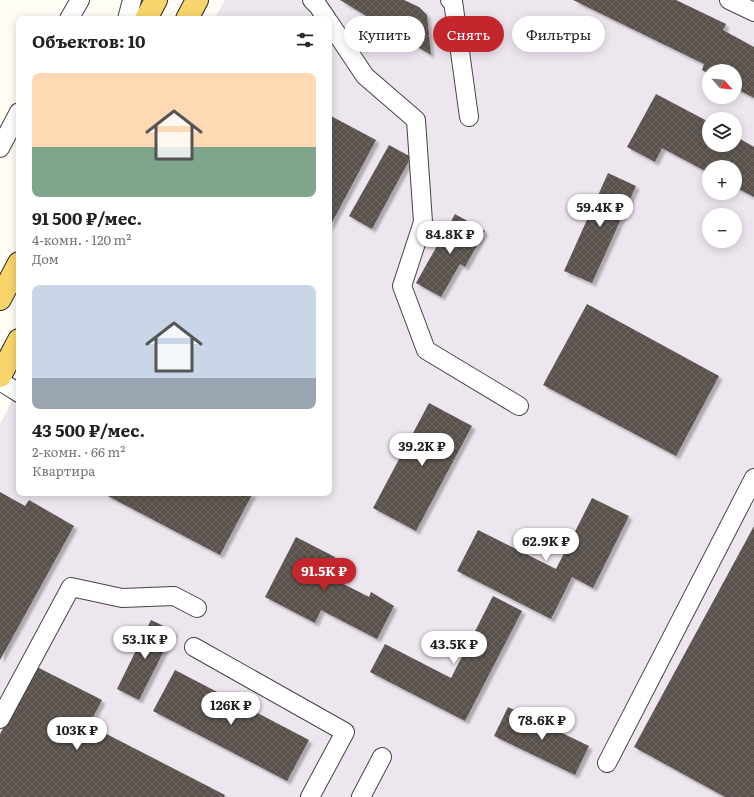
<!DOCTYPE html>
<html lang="ru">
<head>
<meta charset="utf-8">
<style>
	:root { --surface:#fff; --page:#f2f2f2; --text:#222; --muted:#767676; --accent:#c4262e }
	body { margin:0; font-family:Literata,serif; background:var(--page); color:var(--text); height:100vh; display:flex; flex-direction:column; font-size:15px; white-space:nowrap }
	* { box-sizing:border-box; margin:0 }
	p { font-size:13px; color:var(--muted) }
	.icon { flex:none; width:22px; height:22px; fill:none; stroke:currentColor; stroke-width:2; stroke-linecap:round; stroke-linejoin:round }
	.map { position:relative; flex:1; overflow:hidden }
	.details { position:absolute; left:16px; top:16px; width:316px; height:480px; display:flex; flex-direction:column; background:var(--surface); border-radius:8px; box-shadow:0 2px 10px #0003 }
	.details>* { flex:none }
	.guide { position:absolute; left:344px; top:16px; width:350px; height:36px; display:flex; gap:8px }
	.needle { width:26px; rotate:117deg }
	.tools { position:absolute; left:702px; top:64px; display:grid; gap:8px }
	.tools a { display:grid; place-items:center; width:40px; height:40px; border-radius:50%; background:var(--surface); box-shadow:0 2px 10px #0003; font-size:20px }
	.price { position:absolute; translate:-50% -34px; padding:0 9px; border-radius:14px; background:#fff; color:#222; font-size:13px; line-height:26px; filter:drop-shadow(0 1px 2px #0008) }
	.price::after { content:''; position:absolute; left:50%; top:24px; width:12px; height:9px; margin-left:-6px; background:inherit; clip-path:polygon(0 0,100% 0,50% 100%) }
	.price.on { background:var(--accent); color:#fff }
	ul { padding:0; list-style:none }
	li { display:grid; align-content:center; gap:8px; height:212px; padding:0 16px }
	li span { display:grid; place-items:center; height:124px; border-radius:8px; color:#555 }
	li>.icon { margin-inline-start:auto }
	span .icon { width:72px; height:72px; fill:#fffc; stroke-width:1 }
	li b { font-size:17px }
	h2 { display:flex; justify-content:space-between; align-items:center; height:48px; padding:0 16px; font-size:17px }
	.pill { padding:0 14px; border-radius:18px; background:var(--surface); box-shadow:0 2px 10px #0003; font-size:14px; line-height:36px }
	.pill.on { background:var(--accent); color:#fff }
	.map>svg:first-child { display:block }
	.industrial { fill:#eee6ef; fill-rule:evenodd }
	.building { fill:url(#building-cross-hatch); filter:url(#shadow) }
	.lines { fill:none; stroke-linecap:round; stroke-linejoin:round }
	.minor-casing { stroke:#444; stroke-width:20 }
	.major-casing { stroke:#222; stroke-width:24 }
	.minor { stroke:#fff; stroke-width:18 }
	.major { stroke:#f9d66b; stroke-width:22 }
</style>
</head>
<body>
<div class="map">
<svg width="754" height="797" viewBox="0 0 754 797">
	<defs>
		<pattern id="building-cross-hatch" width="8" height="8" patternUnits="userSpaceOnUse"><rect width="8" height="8" fill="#5a524d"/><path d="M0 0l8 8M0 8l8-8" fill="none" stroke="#6d6662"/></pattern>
		<filter id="shadow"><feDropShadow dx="3.5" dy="3.5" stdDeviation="1" flood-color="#0004"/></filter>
	</defs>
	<rect width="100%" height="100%" fill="#fffdf5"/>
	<path class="industrial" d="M 225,0 L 754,0 L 754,797 L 0,797 L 0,424 L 19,388 L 19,493 L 329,493 L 329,19 L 214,19 ZM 709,71 L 735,71 L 735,97 L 709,97 ZM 709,119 L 735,119 L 735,145 L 709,145 ZM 709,167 L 735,167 L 735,193 L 709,193 ZM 709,215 L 735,215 L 735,241 L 709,241 Z"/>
	<path class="building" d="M 340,0 L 404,0 L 419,7 L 427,15 L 431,55 Z
		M 573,0 L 676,0 L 726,24 L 723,30 L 754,47 L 754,98 L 735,88 L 735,71 L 709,71 L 709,74 L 702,70 L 704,64 Z
		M 656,94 L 709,122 L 709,145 L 735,145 L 735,136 L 754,147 L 754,197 L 735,187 L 735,167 L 709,167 L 709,173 L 662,148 L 655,162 L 627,147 Z
		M 329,115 L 376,140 L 329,228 Z
		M 389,145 L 411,157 L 372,229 L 349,216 Z
		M 608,173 L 636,186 L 592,283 L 564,271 Z
		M 455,214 L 485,231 L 465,267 L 460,264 L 441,297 L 416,283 Z
		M 587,304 L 719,376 L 676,456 L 543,385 Z
		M 429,403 L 472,426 L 416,531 L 373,508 Z
		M 0,492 L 25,506 L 29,500 L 74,526 L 0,660 Z
		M 107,493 L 253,493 L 220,555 L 106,495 Z
		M 592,498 L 629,516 L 593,588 L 572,577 L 551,619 L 457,571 L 478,530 L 556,569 Z
		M 754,526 L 754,797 L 725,797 L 634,747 Z
		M 296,537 L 335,557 L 326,575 L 369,597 L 371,592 L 394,606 L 377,639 L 321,610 L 315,623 L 265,597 Z
		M 493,596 L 522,611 L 465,721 L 370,672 L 385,644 L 451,678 Z
		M 151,620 L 174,631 L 139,700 L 117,689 Z
		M 35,666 L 102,700 L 89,725 L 225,795 L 224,797 L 0,797 L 0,734 Z
		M 175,670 L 309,740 L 287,781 L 153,711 Z
		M 508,707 L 589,746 L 575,775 L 494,736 Z"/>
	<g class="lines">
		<g class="minor-casing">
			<path id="minor" d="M 312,0 L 318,6 L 327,19
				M 450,0 L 453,1 L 469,117
				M 729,0 L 754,12
				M 69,19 L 80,0
				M 127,19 L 132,0
				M 329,22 L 365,76 L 416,120 L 423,222 L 402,286 L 426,350 L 519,406
				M 0,148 L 19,112
				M 0,381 L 19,393
				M 194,647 L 345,732 L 310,797
				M 0,719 L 71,587 L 122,598 L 174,596 L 197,608
				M 607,763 L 754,478
				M 361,797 L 382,757"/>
		</g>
		<g class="major-casing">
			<path id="major" d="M 146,19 L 156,0
				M 187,19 L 197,0
				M 0,299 L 19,263
				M 0,376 L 19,340"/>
		</g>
		<use href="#minor" class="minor"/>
		<use href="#major" class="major"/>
	</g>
</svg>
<div class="tools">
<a><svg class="needle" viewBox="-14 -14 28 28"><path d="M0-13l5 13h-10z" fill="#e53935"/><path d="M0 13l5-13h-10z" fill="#767676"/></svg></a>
<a><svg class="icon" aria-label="layers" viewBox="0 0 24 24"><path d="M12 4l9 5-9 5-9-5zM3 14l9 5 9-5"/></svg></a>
<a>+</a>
<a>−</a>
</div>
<b class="price" style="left:600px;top:228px">59.4K ₽</b>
<b class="price" style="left:450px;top:255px">84.8K ₽</b>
<b class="price" style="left:422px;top:467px">39.2K ₽</b>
<b class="price" style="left:546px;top:562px">62.9K ₽</b>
<b class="price on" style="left:324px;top:592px">91.5K ₽</b>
<b class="price" style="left:145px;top:660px">53.1K ₽</b>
<b class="price" style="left:454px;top:665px">43.5K ₽</b>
<b class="price" style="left:231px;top:726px">126K ₽</b>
<b class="price" style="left:542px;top:741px">78.6K ₽</b>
<b class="price" style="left:77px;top:751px">103K ₽</b>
<div class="guide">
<a class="pill">Купить</a>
<a class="pill on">Снять</a>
<a class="pill">Фильтры</a>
</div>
<section class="details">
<h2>Объектов: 10<svg class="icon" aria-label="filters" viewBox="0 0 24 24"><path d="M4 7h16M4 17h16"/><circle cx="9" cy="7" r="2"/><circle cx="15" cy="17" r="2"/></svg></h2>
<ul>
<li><span style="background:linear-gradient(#ffd9b3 60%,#7fa58c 0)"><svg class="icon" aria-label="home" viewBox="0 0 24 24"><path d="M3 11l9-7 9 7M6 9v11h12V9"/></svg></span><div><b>91 500 ₽/мес.</b><p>4-комн. · 120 m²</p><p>Дом</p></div></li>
<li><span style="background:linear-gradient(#c9d6e8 75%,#9aa5b1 0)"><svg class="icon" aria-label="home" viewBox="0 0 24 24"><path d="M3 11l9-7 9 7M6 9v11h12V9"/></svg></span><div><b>43 500 ₽/мес.</b><p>2-комн. · 66 m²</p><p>Квартира</p></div></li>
</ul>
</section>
</div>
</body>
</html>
